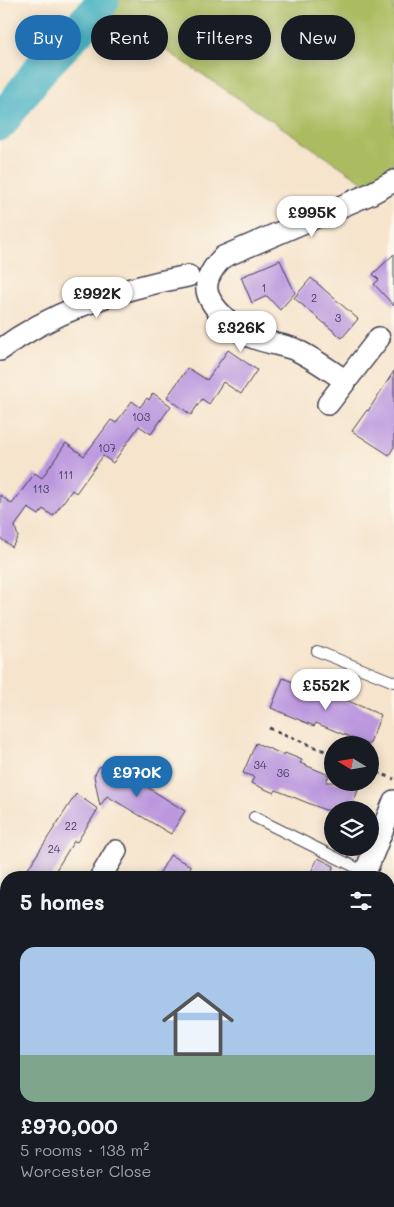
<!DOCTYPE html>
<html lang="en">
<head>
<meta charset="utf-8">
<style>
	:root { --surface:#171b24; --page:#242831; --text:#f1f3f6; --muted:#9ea1a6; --line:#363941; --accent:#1f6fb2 }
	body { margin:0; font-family:Mali,sans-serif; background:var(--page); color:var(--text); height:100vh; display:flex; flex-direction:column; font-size:19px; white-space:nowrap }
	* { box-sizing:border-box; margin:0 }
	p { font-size:16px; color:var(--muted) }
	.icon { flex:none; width:28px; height:28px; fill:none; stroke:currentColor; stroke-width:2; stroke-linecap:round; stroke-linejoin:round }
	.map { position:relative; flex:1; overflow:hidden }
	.sheet { position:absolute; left:0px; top:871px; width:395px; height:336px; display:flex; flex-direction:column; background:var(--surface); border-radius:20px 20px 0 0; box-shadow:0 2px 12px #0003 }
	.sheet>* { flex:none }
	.top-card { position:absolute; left:15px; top:15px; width:365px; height:45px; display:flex; gap:10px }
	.needle { width:32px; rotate:281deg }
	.tools { position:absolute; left:324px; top:736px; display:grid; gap:10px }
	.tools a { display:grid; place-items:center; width:55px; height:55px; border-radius:50%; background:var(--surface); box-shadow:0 2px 12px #0003; font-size:25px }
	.price { position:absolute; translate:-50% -42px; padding:0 11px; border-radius:18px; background:#fff; color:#222; font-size:16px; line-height:32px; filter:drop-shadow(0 1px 2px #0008) }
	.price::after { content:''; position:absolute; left:50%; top:30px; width:15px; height:11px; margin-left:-8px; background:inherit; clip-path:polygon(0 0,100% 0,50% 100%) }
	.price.selected { background:var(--accent); color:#fff }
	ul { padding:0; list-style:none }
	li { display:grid; align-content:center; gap:10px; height:265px; padding:0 20px }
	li+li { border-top:1px solid var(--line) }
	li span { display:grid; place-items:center; height:155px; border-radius:15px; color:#555 }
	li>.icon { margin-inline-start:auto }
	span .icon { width:90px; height:90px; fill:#fffc; stroke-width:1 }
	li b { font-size:21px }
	h2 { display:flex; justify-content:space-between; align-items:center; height:60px; padding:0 20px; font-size:21px }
	.chip { padding:0 18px; border-radius:22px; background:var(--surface); box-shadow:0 2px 12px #0003; font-size:18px; line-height:45px }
	.chip.selected { background:var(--accent); color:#fff }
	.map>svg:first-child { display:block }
	.green { fill:#abbc60; stroke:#666f4e }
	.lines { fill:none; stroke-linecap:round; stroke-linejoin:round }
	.river { stroke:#44b1c1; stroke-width:35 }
	.building { fill:#bb98de }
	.service-casing { stroke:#423f51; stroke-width:12 }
	.minor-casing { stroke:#423f51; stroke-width:24 }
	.path { stroke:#423f51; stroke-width:3; stroke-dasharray:4 4; stroke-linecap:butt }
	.service { stroke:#fff; stroke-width:10 }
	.minor { stroke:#fff; stroke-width:21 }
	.labels { text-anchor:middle; stroke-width:4; stroke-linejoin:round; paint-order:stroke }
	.number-label { font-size:11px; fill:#484064 }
</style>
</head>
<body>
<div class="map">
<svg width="394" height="1207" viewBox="0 0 394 1207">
	<rect width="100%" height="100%" fill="#fbf7ec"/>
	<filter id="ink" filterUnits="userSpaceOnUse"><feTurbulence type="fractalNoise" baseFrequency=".02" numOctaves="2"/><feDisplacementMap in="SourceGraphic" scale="10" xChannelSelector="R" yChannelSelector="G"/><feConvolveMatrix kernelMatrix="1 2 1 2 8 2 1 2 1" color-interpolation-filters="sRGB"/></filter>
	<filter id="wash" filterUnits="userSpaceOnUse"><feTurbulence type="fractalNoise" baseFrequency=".0096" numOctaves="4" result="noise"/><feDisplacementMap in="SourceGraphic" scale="20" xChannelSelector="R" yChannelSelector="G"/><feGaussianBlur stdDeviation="1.12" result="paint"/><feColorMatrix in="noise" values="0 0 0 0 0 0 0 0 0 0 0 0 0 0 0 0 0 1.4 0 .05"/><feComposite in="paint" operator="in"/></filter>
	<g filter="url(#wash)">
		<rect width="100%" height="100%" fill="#f6e4cc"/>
		<path class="green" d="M 112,0 L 394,0 L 394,171 L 368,185 L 106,10 Z"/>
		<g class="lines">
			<path class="river" d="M 0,123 L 42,67 L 96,11 L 102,0"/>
		</g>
		<g id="blocks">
			<path class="building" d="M 394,254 L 394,306 L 374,284 L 379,280 L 373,274 Z
				M 280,260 L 295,293 L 280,310 L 267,296 L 252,303 L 241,277 Z
				M 311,278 L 358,319 L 342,338 L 294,298 Z
				M 228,350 L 257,370 L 241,394 L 223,382 L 209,404 L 202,399 L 191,415 L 167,397 L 188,368 L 207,380 Z
				M 394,371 L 394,447 L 389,455 L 352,431 L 367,410 L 368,411 Z
				M 153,393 L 171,406 L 151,434 L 139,426 L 113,463 L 103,456 L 76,493 L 72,490 L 53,516 L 43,509 L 39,515 L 28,508 L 15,526 L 18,537 L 12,547 L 0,538 L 0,495 L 12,504 L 35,473 L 42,478 L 66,443 L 84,456 L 111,420 L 116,423 L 132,401 L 140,407 L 147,398 L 149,400 Z
				M 283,678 L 338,700 L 339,697 L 381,715 L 369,745 L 316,723 L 314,726 L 271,708 Z
				M 256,743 L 284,755 L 285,753 L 302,760 L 300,763 L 329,775 L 326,782 L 349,782 L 359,787 L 351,810 L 325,810 L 276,790 L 274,793 L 251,783 L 254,777 L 243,773 Z
				M 106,765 L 147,787 L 185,811 L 171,834 L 107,796 L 100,806 L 94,776 L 99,767 Z
				M 76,794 L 98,809 L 88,825 L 77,842 L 74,841 L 51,878 L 22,878 Z
				M 170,855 L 191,866 L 185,878 L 157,878 Z
				M 318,858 L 334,866 L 328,878 L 308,878 Z"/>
		</g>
	</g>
	<g filter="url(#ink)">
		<use href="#blocks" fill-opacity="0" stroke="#423f51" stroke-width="1"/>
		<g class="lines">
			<g class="service-casing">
				<path id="service" d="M 317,651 L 394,682
					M 254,817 L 365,872
					M 389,1051 L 394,1043"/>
			</g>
			<g class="minor-casing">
				<path id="minor" d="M 0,350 C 54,310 123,288 188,276
					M 346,381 C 329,370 312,357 294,349 C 279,344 263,342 249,336 C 239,332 232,326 225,318 C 202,296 200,281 223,257 L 370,194 L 394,181
					M 328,404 L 379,338
					M 100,878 L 116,851
					M 363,878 L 394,801
					M 389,1026 L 394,1030"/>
			</g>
			<path class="path" d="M 269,728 L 332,754
				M 370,769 L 394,779"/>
			<use href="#service" class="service"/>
			<use href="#minor" class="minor"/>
		</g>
	</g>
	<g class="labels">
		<g class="number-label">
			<text x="264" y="292">1</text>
			<text x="314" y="302">2</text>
			<text x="338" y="322">3</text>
			<text x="141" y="421">103</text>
			<text x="107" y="452">107</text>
			<text x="66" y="479">111</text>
			<text x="41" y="493">113</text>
			<text x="260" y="769">34</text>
			<text x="283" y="777">36</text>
			<text x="71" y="830">22</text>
			<text x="54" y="853">24</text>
		</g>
	</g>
</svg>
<div class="tools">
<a><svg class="needle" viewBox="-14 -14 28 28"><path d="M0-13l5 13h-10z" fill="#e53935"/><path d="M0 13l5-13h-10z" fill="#9ea1a6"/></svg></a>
<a><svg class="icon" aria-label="layers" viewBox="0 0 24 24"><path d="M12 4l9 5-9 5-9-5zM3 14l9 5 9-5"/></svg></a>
</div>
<b class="price" style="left:312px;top:238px">£995K</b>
<b class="price" style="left:97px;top:319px">£992K</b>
<b class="price" style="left:241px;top:353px">£326K</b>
<b class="price" style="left:326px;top:711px">£552K</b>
<b class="price selected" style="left:137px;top:798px">£970K</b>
<div class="top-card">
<a class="chip selected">Buy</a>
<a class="chip">Rent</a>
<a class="chip">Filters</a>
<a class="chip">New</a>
</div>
<section class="sheet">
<h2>5 homes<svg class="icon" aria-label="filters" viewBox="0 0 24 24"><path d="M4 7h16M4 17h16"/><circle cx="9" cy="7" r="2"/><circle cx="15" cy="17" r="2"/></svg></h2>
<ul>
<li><span style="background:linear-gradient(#a9c7e8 70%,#7fa58c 0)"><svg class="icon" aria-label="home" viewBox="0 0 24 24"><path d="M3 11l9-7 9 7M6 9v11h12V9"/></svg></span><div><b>£970,000</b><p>5 rooms · 138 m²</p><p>Worcester Close</p></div></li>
</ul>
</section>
</div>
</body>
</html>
